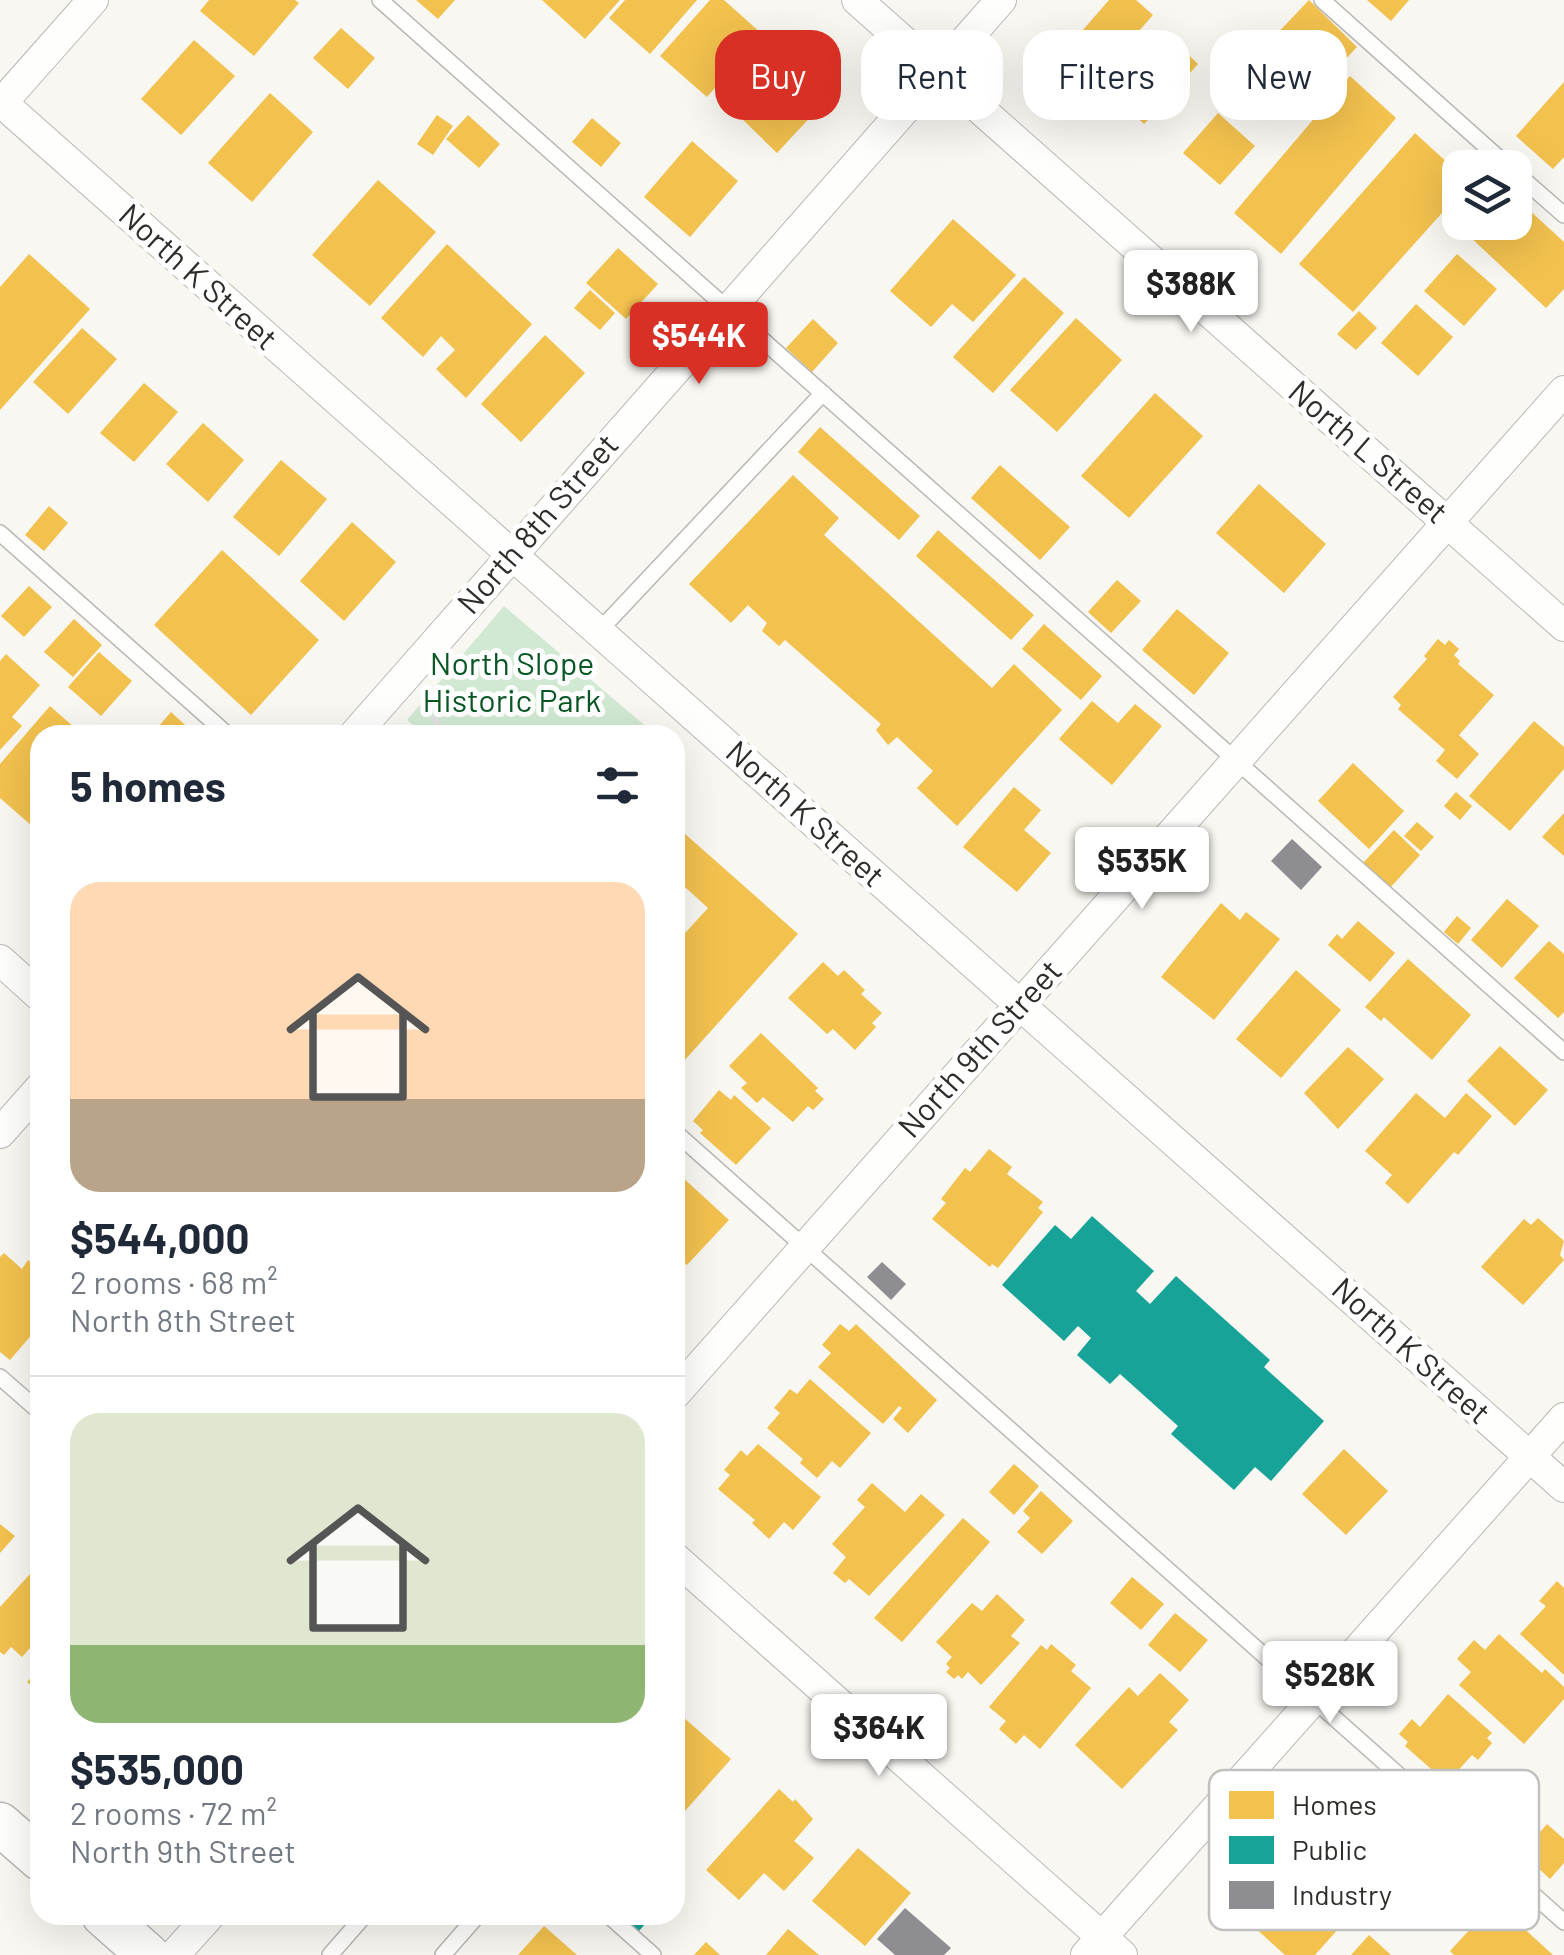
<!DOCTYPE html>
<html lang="en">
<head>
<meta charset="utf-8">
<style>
	:root { --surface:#fff; --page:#f6f6f7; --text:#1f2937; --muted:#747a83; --line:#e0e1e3; --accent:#d93025 }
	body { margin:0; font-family:Barlow,sans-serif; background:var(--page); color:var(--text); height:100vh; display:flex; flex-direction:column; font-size:38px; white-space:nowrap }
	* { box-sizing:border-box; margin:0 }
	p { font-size:32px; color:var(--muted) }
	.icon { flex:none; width:55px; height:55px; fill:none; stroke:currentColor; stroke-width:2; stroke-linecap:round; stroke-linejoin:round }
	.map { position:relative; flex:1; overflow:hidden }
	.panel { position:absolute; left:30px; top:725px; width:655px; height:1200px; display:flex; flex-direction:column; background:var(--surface); border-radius:30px; box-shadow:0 10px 40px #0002 }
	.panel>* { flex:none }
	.top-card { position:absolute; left:715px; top:30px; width:698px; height:90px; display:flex; gap:20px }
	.buttons { position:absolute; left:1442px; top:150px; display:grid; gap:20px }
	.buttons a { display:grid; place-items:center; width:90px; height:90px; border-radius:20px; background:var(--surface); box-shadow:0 10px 40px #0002; font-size:50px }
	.price { position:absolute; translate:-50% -85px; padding:0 22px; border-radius:10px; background:#fff; color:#222; font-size:32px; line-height:65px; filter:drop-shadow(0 2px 5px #0008) }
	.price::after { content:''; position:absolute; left:50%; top:60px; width:30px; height:22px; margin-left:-15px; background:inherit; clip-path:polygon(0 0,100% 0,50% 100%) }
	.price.selected { background:var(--accent); color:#fff }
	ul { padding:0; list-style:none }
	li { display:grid; align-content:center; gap:20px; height:530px; padding:0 40px }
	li+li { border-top:2px solid var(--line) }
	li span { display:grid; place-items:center; height:310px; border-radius:30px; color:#555 }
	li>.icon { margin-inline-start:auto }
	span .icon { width:180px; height:180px; fill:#fffc; stroke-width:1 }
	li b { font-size:42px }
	h2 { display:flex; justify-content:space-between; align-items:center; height:120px; padding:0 40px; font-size:42px }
	.tag { padding:0 35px; border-radius:30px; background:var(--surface); box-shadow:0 10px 40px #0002; font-size:35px; line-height:90px }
	.tag.selected { background:var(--accent); color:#fff }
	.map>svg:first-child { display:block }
	.green { fill:#d1e9d2 }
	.homes { fill:#f2c14e }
	.public { fill:#17a398 }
	.industry { fill:#8d8d92 }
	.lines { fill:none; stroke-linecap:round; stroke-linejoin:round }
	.lane-casing { stroke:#b9b8b4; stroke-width:18 }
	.street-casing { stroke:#b9b8b4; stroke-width:32 }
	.secondary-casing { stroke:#b9b8b4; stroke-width:45 }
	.path { stroke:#e4e3e1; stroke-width:6; stroke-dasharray:10 5; stroke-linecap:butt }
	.lane { stroke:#fefefd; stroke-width:15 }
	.street { stroke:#fefefd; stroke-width:30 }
	.secondary { stroke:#fefefd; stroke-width:42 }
	.labels { text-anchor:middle; stroke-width:10; stroke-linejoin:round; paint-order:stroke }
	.street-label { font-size:32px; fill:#2e2d29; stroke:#fff }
	.park-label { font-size:32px; fill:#095725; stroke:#fff }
	.key { fill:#fff; stroke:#c0c0bf; stroke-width:2.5 }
	.key-label { font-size:28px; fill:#2e2d29 }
</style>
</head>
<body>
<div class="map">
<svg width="1564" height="1955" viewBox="0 0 1564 1955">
	<rect width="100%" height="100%" fill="#f8f7f2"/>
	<path class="green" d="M 504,606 L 656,735 L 425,735 L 407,720 Z"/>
	<path class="homes" d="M 209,0 L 295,0 L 299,3 L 254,56 L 200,11 Z
		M 416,0 L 455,0 L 438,19 Z
		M 542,0 L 620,0 L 585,39 Z
		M 625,0 L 697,0 L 650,54 L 609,18 Z
		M 710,0 L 724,0 L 762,34 L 707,97 L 660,56 Z
		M 1109,0 L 1136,0 L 1153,15 L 1094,82 L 1062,54 Z
		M 1309,0 L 1357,47 L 1321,85 L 1272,39 Z
		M 1367,0 L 1409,0 L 1391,21 Z
		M 341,28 L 375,58 L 348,89 L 313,58 Z
		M 1170,37 L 1198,64 L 1144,124 L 1116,98 Z
		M 194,40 L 235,76 L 181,135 L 141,99 Z
		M 792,59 L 831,95 L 777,153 L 739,116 Z
		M 1350,76 L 1396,118 L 1281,254 L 1234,213 Z
		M 1564,82 L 1564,157 L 1553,169 L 1516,136 Z
		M 270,93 L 313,132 L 252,202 L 208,163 Z
		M 1218,113 L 1255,146 L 1220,185 L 1183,153 Z
		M 437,115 L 453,126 L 433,155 L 417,144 Z
		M 468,115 L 500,144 L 479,168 L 446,139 Z
		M 592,118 L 621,143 L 601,167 L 572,142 Z
		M 1415,133 L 1460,174 L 1460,193 L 1353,312 L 1299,264 Z
		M 692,141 L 738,181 L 690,237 L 644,197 Z
		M 378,180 L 436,232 L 370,306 L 312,255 Z
		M 1515,197 L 1564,242 L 1564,289 L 1546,308 L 1469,236 L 1482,222 L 1515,222 Z
		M 953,219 L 1016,275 L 973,322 L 952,304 L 931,327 L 890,291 Z
		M 447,244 L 532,324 L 466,398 L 436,369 L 455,350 L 441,336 L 423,357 L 381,318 Z
		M 618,248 L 658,284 L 626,319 L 586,283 Z
		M 29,254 L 90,309 L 0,410 L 0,287 Z
		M 1457,254 L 1497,289 L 1464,326 L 1424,291 Z
		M 1024,277 L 1064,313 L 993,393 L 953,357 Z
		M 590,290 L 615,313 L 600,330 L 574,308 Z
		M 1416,304 L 1453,337 L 1418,376 L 1381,343 Z
		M 1359,311 L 1377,328 L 1356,350 L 1337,334 Z
		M 1076,318 L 1122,360 L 1057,432 L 1010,390 Z
		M 813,319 L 838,343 L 812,372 L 786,348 Z
		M 82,328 L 117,359 L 68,414 L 33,382 Z
		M 545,335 L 585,373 L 521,442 L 481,404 Z
		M 144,383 L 178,412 L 134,462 L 100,433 Z
		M 1155,393 L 1203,436 L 1129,518 L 1081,476 Z
		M 203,423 L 244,460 L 208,502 L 166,464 Z
		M 820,427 L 920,516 L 899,540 L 798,452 Z
		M 281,460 L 327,499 L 279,556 L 233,517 Z
		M 1000,465 L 1070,527 L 1040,560 L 971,498 Z
		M 793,475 L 839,518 L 824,535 L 992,688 L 1014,664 L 1062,710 L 957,826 L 917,788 L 933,771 L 897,737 L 888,745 L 876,730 L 881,724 L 785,640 L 779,646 L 762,631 L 767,623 L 748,605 L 731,623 L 689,584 Z
		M 1259,484 L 1326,544 L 1284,593 L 1216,533 Z
		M 49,506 L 68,523 L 44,551 L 25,535 Z
		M 352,522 L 396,562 L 344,621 L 300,581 Z
		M 938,530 L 1034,615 L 1011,640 L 916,556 Z
		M 222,550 L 319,640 L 251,715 L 154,625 Z
		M 1117,580 L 1141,601 L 1111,633 L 1088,612 Z
		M 29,586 L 52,607 L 24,637 L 1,616 Z
		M 1177,609 L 1229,653 L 1194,695 L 1142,650 Z
		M 74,619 L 102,645 L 73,677 L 44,652 Z
		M 1044,624 L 1102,676 L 1081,700 L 1022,649 Z
		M 1438,639 L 1445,645 L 1449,640 L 1459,649 L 1454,655 L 1460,661 L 1458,664 L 1494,695 L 1459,735 L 1479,754 L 1457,779 L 1436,761 L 1445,750 L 1398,709 L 1401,705 L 1393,697 L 1427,659 L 1424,656 Z
		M 99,652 L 132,681 L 101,716 L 68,687 Z
		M 6,654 L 40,685 L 12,717 L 22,726 L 0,750 L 0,661 Z
		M 1092,701 L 1118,723 L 1135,704 L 1162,726 L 1112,785 L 1059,739 Z
		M 50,706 L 83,735 L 40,735 L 40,833 L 0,798 L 0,764 Z
		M 171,712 L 196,735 L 151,735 Z
		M 1534,721 L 1564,747 L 1564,769 L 1510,831 L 1469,796 Z
		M 1353,763 L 1404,811 L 1369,849 L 1318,801 Z
		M 1014,787 L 1041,810 L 1024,830 L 1051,853 L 1017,892 L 963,847 Z
		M 1456,792 L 1472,806 L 1460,820 L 1444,806 Z
		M 1564,813 L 1564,856 L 1542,837 Z
		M 1417,822 L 1434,837 L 1421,851 L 1404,836 Z
		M 675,825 L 798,934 L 675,1071 L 675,944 L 708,908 L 675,878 Z
		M 1394,830 L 1420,855 L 1389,889 L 1363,863 Z
		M 1507,899 L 1539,926 L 1502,968 L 1471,940 Z
		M 1221,903 L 1240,920 L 1246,912 L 1280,939 L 1214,1020 L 1161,977 Z
		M 1457,916 L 1471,928 L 1458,944 L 1444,932 Z
		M 1358,921 L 1395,953 L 1370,982 L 1328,945 L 1337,934 L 1342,939 Z
		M 1549,941 L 1564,954 L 1564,1012 L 1558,1018 L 1514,978 Z
		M 1408,959 L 1471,1015 L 1432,1060 L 1384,1017 L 1381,1021 L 1365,1007 Z
		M 823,962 L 838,976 L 844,970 L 865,990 L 861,994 L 882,1013 L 872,1023 L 876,1027 L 855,1050 L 833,1029 L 827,1034 L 788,998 Z
		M 1296,970 L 1341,1010 L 1281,1078 L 1236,1039 Z
		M 761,1033 L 818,1088 L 815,1091 L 824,1099 L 813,1110 L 808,1106 L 793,1122 L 763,1097 L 757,1103 L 741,1088 L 747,1083 L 729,1066 Z
		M 1500,1046 L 1548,1090 L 1515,1126 L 1467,1081 Z
		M 1348,1047 L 1384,1079 L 1338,1129 L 1304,1093 Z
		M 719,1090 L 731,1100 L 734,1095 L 771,1128 L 736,1165 L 700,1133 L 703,1130 L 693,1121 Z
		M 1416,1093 L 1445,1118 L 1466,1093 L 1492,1116 L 1458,1155 L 1454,1152 L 1408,1204 L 1385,1183 L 1392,1175 L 1365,1151 Z
		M 989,1149 L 1012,1167 L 1007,1174 L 1043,1202 L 1038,1208 L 1043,1212 L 998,1268 L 992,1264 L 990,1267 L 932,1219 L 946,1203 L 941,1199 L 965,1168 L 970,1172 Z
		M 680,1175 L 729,1220 L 687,1265 L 675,1254 L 675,1180 Z
		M 1538,1218 L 1564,1241 L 1560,1255 L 1564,1260 L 1523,1305 L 1481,1267 L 1524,1219 L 1531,1225 Z
		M 4,1253 L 22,1269 L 28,1260 L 40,1270 L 40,1325 L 10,1360 L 0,1352 L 0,1257 Z
		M 840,1324 L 849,1331 L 856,1324 L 937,1400 L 908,1433 L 893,1419 L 902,1408 L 899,1406 L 883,1424 L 818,1367 L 831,1353 L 822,1345 Z
		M 810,1379 L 871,1433 L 840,1468 L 832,1461 L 817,1478 L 800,1463 L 803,1459 L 767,1428 L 780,1413 L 774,1408 L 790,1389 L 797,1394 Z
		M 758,1444 L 821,1497 L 793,1530 L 784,1522 L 769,1539 L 752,1523 L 755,1520 L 718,1489 L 730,1475 L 724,1470 L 741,1450 L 747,1456 Z
		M 1344,1449 L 1388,1491 L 1346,1535 L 1302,1494 Z
		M 1014,1464 L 1039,1486 L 1014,1515 L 989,1492 Z
		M 872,1483 L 905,1512 L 921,1494 L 945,1515 L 869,1596 L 849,1579 L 845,1583 L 833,1573 L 846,1557 L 832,1544 L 865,1507 L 857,1500 Z
		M 1041,1491 L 1073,1521 L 1042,1554 L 1017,1532 L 1030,1518 L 1023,1511 Z
		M 963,1518 L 990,1542 L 902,1642 L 874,1618 Z
		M 0,1524 L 15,1536 L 0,1553 Z
		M 40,1563 L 40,1637 L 22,1657 L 11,1647 L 4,1655 L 0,1652 L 0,1607 Z
		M 1132,1577 L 1164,1604 L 1141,1630 L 1110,1603 Z
		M 1557,1581 L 1564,1588 L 1564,1675 L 1520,1634 L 1546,1606 L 1539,1601 Z
		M 997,1594 L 1025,1620 L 1011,1636 L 1020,1643 L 981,1685 L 968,1672 L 962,1679 L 958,1675 L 954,1679 L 946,1672 L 950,1668 L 946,1664 L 952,1657 L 936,1642 L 972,1603 L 982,1611 Z
		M 1175,1613 L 1208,1640 L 1180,1672 L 1148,1645 Z
		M 1499,1634 L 1542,1673 L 1545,1669 L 1564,1687 L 1564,1699 L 1524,1744 L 1459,1685 L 1471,1672 L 1457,1659 L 1474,1640 L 1485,1650 Z
		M 1051,1644 L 1076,1665 L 1071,1671 L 1091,1688 L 1040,1749 L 1024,1735 L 1016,1744 L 999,1729 L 1006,1721 L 989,1707 L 1041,1645 L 1047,1650 Z
		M 40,1667 L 40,1694 L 27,1682 Z
		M 1160,1673 L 1189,1700 L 1169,1722 L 1178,1730 L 1122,1789 L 1075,1745 L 1129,1687 L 1138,1696 Z
		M 1448,1694 L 1492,1733 L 1487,1738 L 1492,1743 L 1478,1760 L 1472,1755 L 1447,1783 L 1405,1746 L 1408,1742 L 1399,1734 L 1412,1719 L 1420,1727 Z
		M 675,1710 L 731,1759 L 685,1811 L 675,1802 Z
		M 1363,1782 L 1422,1835 L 1315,1955 L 1285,1955 L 1243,1917 Z
		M 779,1789 L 793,1802 L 795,1799 L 813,1819 L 794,1841 L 814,1858 L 784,1891 L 764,1873 L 739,1900 L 706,1870 Z
		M 1547,1824 L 1564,1839 L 1564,1863 L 1550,1879 L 1522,1853 Z
		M 858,1848 L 911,1893 L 865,1946 L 812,1901 Z
		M 1495,1902 L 1553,1955 L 1454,1955 L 1450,1951 Z
		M 544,1926 L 577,1955 L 518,1955 Z
		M 788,1929 L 819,1955 L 766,1955 Z
		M 1369,1935 L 1391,1955 L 1351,1955 Z
		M 706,1942 L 720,1955 L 694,1955 Z"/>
	<path class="public" d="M 1092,1216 L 1154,1271 L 1136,1291 L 1150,1304 L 1176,1276 L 1270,1360 L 1264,1367 L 1324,1421 L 1271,1481 L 1255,1467 L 1234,1490 L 1171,1434 L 1178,1426 L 1120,1374 L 1110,1384 L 1077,1355 L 1091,1338 L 1078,1326 L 1064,1341 L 1002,1285 L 1055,1225 L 1071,1239 Z
		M 620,1915 L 653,1915 L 639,1931 Z"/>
	<path class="industry" d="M 1292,839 L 1322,867 L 1301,890 L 1271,861 Z
		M 882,1262 L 906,1284 L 891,1300 L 867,1277 Z
		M 905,1908 L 951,1948 L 944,1955 L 895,1955 L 877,1939 Z"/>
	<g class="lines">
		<g class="lane-casing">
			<path id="lane" d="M 380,0 L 1564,1052
				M 1322,0 L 1510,168
				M 1515,172 L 1564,215
				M 0,533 L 228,735
				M 599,631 L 823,393
				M 675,1132 L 1564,1922
				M 0,1377 L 40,1412
				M 608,1915 L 653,1955
				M 330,1955 L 365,1915
				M 443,1955 L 478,1915"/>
		</g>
		<g class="street-casing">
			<path id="street" d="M 857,0 L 1564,626
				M 0,101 L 1564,1487
				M 0,105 L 93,0
				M 354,735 L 1001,0
				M 0,960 L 40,996
				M 0,1133 L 40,1088
				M 675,1394 L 1564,391
				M 675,1558 L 1122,1955
				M 174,1955 L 210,1915
				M 1086,1955 L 1564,1418"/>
		</g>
		<g class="secondary-casing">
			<path id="secondary" d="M 0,1824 L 40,1859
				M 103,1915 L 148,1955"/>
		</g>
		<path class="path" d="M 420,707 L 454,735"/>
		<use href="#lane" class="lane"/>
		<use href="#street" class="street"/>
		<use href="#secondary" class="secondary"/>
	</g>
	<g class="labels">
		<g class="street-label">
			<text transform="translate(198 277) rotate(42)" y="11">North K Street</text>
			<text transform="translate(1368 452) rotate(41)" y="11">North L Street</text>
			<text transform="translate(538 524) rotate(-49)" y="11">North 8th Street</text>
			<text transform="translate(805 814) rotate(42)" y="11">North K Street</text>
			<text transform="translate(980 1049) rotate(-48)" y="11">North 9th Street</text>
			<text transform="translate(1411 1351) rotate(42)" y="11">North K Street</text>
		</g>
		<g class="park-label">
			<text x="512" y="675">North Slope<tspan x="512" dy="37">Historic Park</tspan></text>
		</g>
	</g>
	<rect x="1209" y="1770" width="330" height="160" rx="15" class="key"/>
	<rect x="1229" y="1791" width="45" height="28" fill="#f2c14e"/>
	<rect x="1229" y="1836" width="45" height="28" fill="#17a398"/>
	<rect x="1229" y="1881" width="45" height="28" fill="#8d8d92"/>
	<g class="key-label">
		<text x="1292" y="1815">Homes</text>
		<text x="1292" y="1860">Public</text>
		<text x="1292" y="1905">Industry</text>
	</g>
</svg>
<div class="buttons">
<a><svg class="icon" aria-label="layers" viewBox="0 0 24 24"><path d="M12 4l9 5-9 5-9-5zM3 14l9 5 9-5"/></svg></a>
</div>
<b class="price" style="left:1191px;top:335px">$388K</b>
<b class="price selected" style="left:699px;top:387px">$544K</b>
<b class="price" style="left:1142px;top:912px">$535K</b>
<b class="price" style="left:1330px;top:1726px">$528K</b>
<b class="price" style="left:879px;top:1779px">$364K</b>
<div class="top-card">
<a class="tag selected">Buy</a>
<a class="tag">Rent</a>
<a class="tag">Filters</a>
<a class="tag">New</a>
</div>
<section class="panel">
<h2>5 homes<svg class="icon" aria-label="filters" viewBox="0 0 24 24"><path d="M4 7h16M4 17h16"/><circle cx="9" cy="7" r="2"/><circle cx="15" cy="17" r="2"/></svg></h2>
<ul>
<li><span style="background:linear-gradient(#ffd9b3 70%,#b9a48a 0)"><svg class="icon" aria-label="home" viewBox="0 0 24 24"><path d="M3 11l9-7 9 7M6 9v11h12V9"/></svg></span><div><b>$544,000</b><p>2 rooms · 68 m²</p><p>North 8th Street</p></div></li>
<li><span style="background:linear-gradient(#dfe7d0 75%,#8fb573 0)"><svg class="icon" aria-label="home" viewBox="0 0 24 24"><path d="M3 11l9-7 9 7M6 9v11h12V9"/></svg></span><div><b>$535,000</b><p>2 rooms · 72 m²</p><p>North 9th Street</p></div></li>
</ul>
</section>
</div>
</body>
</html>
